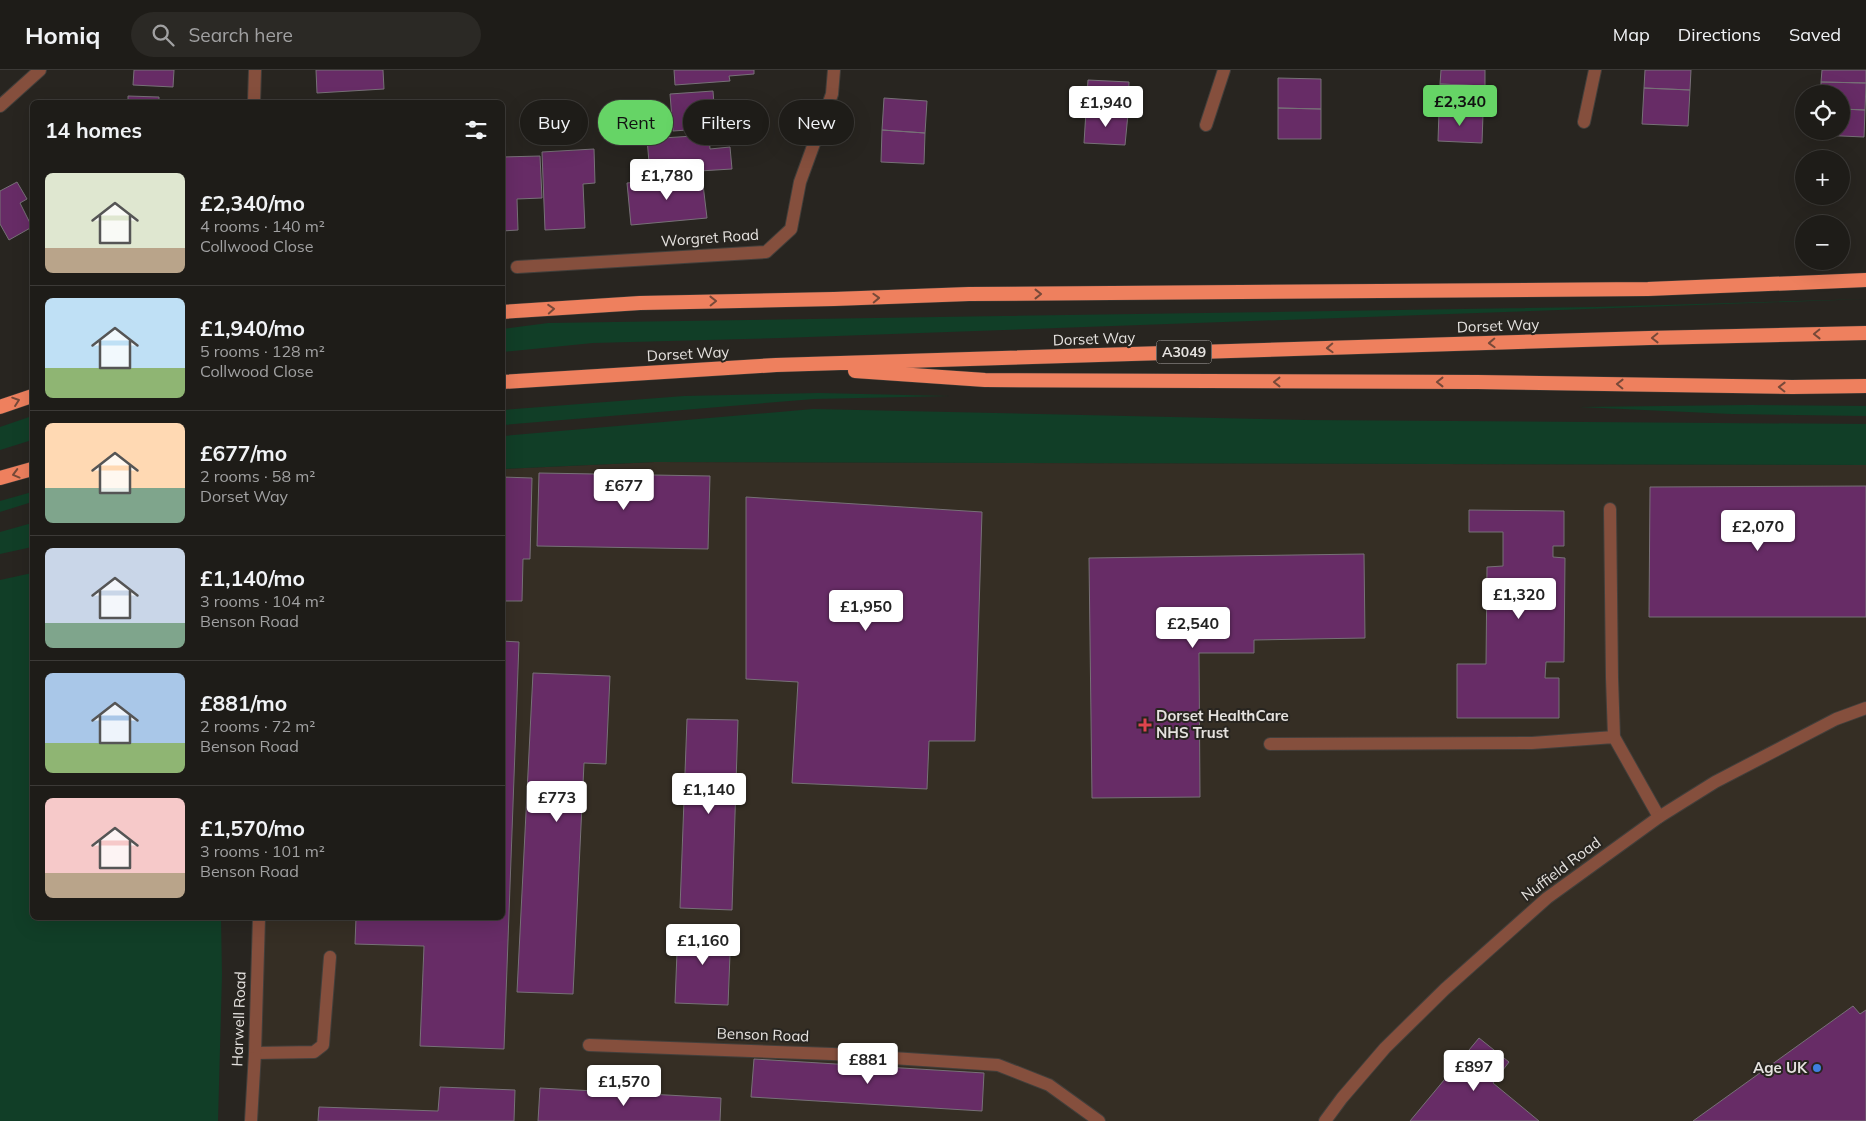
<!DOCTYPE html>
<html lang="en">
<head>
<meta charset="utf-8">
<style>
	:root { --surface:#1e1c18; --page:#2b2925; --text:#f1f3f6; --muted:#a1a1a2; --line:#3c3a37; --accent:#66d466 }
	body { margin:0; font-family:Mulish,sans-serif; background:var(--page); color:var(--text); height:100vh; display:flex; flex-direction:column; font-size:19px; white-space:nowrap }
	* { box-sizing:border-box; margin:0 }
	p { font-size:16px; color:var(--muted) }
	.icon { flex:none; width:28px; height:28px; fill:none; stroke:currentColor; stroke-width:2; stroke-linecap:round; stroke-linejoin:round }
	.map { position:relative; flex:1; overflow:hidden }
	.drawer { position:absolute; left:30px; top:30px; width:475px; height:820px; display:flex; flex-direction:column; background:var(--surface); border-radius:8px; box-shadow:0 5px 20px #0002,0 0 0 1px var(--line) }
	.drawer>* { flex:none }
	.banner { position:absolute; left:520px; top:30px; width:475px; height:45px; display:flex; gap:10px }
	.buttons { position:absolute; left:1795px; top:15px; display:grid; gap:10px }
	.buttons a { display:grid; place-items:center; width:55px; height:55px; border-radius:50%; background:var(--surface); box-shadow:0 5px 20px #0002,0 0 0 1px var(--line); font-size:25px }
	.price { position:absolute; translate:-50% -42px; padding:0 11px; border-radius:5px; background:#fff; color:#222; font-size:16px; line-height:32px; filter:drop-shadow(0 1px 2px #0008) }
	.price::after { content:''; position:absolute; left:50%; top:30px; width:15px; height:11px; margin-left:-8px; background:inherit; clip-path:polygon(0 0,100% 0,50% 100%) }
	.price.current { background:var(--accent); color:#111 }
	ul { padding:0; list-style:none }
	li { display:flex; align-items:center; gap:15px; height:125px; padding:0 15px }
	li+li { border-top:1px solid var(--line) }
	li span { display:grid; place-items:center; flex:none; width:140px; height:100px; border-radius:8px; color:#555 }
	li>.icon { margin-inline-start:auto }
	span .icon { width:60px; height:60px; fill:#fffc; stroke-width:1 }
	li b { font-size:21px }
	h2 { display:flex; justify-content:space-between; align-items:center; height:60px; padding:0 15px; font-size:21px }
	.tag { padding:0 18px; border-radius:22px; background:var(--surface); box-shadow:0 5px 20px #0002,0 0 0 1px var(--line); font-size:18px; line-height:45px }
	.tag.current { background:var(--accent); color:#111 }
	header { display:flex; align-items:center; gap:30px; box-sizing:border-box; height:70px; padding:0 25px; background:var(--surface); border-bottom:1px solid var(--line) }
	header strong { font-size:24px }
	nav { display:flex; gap:28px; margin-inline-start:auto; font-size:18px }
	.search { width:350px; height:45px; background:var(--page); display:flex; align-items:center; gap:12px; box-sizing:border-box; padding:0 18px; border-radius:28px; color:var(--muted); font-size:19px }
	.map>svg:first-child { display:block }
	.built { fill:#352e24 }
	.green { fill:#113e27 }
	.building { fill:#672c66; stroke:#777177 }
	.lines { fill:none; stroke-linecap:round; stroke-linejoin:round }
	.service-casing { stroke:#423f3b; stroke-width:14 }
	.minor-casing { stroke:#423f3b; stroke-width:14 }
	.tertiary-casing { stroke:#423f3b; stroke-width:14 }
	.trunk-casing { stroke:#423f3b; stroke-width:15 }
	.service { stroke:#854f3d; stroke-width:12 }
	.minor { stroke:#854f3d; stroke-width:12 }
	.tertiary { stroke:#854f3d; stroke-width:12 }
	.trunk { stroke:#ee805e; stroke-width:14 }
	.oneway { stroke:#774939 }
	.health-dot { fill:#e0444e; stroke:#282520; stroke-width:2 }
	.shop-dot { fill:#3f7fe0; stroke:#282520; stroke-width:2 }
	.labels { text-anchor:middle; stroke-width:4; stroke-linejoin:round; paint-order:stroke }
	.shield { fill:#282520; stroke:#aca9a6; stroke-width:1 }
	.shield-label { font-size:14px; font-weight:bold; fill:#e5e2df }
	.street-label { font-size:15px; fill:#e5e2df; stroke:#282520 }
	.poi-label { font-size:15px; font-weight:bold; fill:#e5e2df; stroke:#282520; text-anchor:start }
</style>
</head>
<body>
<header>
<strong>Homiq</strong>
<div class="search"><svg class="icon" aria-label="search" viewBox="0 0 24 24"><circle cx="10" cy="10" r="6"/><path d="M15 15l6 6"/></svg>Search here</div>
<nav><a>Map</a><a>Directions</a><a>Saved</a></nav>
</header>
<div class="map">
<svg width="1866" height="1051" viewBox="0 0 1866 1051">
	<rect width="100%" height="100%" fill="#282520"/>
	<path class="built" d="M 655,392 L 1866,395 L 1866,1051 L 251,1051 L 259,848 L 502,848 L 503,399 Z"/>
	<path class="green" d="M 1866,229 L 781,268 L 593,273 L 502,282 L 503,259 L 548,253 L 1596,237 Z
		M 819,323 L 950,326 L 814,329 L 503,355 L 503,340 L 684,326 Z
		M 1750,335 L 1866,336 L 1866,346 L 1731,344 L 1579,337 Z
		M 813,339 L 1306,350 L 1866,354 L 1866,395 L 655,392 L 503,399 L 503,366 Z
		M 32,346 L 32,370 L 0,380 L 0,357 Z
		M 32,422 L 32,432 L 0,442 L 0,431 Z
		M 32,453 L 32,477 L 0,484 L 0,462 Z
		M 32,503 L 32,848 L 221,848 L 222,905 L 218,1051 L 0,1051 L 0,510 Z"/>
	<path class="building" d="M 134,0 L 174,0 L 173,17 L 133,15 Z
		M 316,0 L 383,0 L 384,19 L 317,23 Z
		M 674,0 L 754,0 L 754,4 L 729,6 L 730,11 L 675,15 Z
		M 1441,0 L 1485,0 L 1485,16 L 1440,14 Z
		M 1645,0 L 1691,0 L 1690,20 L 1644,18 Z
		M 1822,0 L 1866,0 L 1866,13 L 1821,12 Z
		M 1278,8 L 1321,9 L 1321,39 L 1278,38 Z
		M 1088,10 L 1129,12 L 1128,44 L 1086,41 Z
		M 1821,12 L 1866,13 L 1865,40 L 1841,39 L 1841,24 L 1821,24 Z
		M 1440,14 L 1485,16 L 1483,44 L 1439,42 Z
		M 1644,18 L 1690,20 L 1688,56 L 1642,54 Z
		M 713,21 L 714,34 L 745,32 L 746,56 L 673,61 L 670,24 Z
		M 128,26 L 159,27 L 159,32 L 110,32 L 128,32 Z
		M 884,28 L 927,31 L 925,63 L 882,60 Z
		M 1278,38 L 1321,39 L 1321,69 L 1278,69 Z
		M 1841,39 L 1865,40 L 1864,67 L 1819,65 L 1819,61 L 1841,61 Z
		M 1086,41 L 1128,44 L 1125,75 L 1084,73 Z
		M 1439,42 L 1483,44 L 1482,73 L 1438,71 Z
		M 882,60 L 925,63 L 924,94 L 881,92 Z
		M 709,65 L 710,79 L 730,77 L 732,99 L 650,104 L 647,69 Z
		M 594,79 L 595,113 L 583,114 L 585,158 L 545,160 L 542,82 Z
		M 540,86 L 542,128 L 517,129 L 518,160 L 502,161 L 502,87 Z
		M 702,106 L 707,148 L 631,155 L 627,113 Z
		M 17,112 L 27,129 L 20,133 L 32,157 L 9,170 L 0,154 L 0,121 Z
		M 539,403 L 710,406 L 708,479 L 537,476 Z
		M 502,407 L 532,408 L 530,489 L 523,489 L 522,531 L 502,531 Z
		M 1866,416 L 1866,547 L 1649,547 L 1650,417 Z
		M 746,427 L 982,442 L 975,671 L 929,671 L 927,719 L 792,713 L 798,612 L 746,609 Z
		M 1469,440 L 1564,441 L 1564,476 L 1553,476 L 1553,487 L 1565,488 L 1564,592 L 1546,592 L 1545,608 L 1559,608 L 1559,648 L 1457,648 L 1457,594 L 1486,594 L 1487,497 L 1503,496 L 1503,462 L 1469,462 Z
		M 1364,484 L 1365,568 L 1254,570 L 1254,583 L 1199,583 L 1200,727 L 1092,728 L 1089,488 Z
		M 502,571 L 519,572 L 504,979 L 420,976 L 424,876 L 355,874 L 356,848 L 502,848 Z
		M 533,603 L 610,606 L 606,694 L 584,693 L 573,924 L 517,922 Z
		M 687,649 L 738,650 L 732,840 L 680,838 Z
		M 678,857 L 731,859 L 728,935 L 675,933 Z
		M 1853,936 L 1860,944 L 1866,940 L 1866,1051 L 1693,1051 Z
		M 1479,968 L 1509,992 L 1493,1013 L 1539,1051 L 1410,1051 Z
		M 754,989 L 984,1003 L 982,1041 L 751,1027 Z
		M 440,1017 L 515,1020 L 514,1051 L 318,1051 L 319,1037 L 438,1041 Z
		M 540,1018 L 721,1028 L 720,1051 L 538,1051 Z"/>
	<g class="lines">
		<g class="service-casing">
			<path id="service" d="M 1610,439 L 1612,608 L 1614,667 L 1659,747
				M 1270,674 L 1532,673 L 1614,667
				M 255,983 L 314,982 L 323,975 L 330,887"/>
		</g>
		<g class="minor-casing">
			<path id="minor" d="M 254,32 L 255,0
				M 0,36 L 40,0
				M 1584,52 L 1595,0
				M 1206,55 L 1224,0
				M 517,197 L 766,182 L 791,159 L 800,112 L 832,24 L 834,0
				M 589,975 L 832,984 L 998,995 L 1049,1015 L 1099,1051
				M 251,1051 L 255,983 L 259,848"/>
		</g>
		<g class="tertiary-casing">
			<path id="tertiary" d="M 1325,1051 L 1342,1028 L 1385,978 L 1445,919 L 1547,828 L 1659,747 L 1715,712 L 1836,649 L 1866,638"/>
		</g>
		<g class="trunk-casing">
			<path id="trunk" d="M 502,242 L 640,233 L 834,229 L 969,224 L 1648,219 L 1866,210
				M 855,301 L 985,310 L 1477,312 L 1792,317 L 1866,316
				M 502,312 L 776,295 L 1649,268 L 1866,263
				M 0,337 L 32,326
				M 0,408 L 32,399"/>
		</g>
		<use href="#service" class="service"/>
		<use href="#minor" class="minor"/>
		<use href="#tertiary" class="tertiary"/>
		<use href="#trunk" class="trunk"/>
	</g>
	<defs><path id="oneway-chevron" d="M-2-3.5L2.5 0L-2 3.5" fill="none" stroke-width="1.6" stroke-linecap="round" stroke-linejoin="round" transform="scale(1.25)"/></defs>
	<g class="oneway">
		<use href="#oneway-chevron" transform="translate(1038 224)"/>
		<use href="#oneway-chevron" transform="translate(876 228) rotate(-2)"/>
		<use href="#oneway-chevron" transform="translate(713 231) rotate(-1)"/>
		<use href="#oneway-chevron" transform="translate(551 239) rotate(-4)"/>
		<use href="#oneway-chevron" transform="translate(1817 264) rotate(179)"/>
		<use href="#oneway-chevron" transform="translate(1655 268) rotate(179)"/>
		<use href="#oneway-chevron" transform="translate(1492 273) rotate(178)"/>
		<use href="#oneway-chevron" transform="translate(1330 278) rotate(178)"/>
		<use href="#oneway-chevron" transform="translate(1277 312) rotate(-180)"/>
		<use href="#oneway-chevron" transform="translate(1440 312) rotate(-180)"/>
		<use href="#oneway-chevron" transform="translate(1620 314) rotate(-179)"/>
		<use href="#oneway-chevron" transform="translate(1782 317) rotate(-179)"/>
		<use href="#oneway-chevron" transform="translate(16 331) rotate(-19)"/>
		<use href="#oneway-chevron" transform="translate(16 404) rotate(165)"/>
	</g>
	<path class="health-dot" d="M1142.5 647.5h5v5h5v5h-5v5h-5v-5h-5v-5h5z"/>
	<circle class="shop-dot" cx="1817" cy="998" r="5"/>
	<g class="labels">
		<rect class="shield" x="1156.5" y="270.5" width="55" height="23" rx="4"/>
		<g class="shield-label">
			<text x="1184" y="287">A3049</text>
		</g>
		<g class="street-label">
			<text transform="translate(710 168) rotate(-4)" y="5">Worgret Road</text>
			<text transform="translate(1498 256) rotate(-2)" y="5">Dorset Way</text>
			<text transform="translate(1094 269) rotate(-2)" y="5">Dorset Way</text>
			<text transform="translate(688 284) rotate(-3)" y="5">Dorset Way</text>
			<text transform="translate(1561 799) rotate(-37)" y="5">Nuffield Road</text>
			<text transform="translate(239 949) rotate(-88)" y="5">Harwell Road</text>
			<text transform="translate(763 965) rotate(2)" y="5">Benson Road</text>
		</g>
		<g class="poi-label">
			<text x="1156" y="651">Dorset HealthCare<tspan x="1156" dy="17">NHS Trust</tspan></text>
			<text x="1807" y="1003" text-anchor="end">Age UK</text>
		</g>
	</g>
</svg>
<div class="buttons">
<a><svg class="icon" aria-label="locate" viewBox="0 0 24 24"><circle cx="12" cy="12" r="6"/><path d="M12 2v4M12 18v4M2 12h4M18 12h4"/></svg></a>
<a>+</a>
<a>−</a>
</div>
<b class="price current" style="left:1460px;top:57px">£2,340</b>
<b class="price" style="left:1106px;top:58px">£1,940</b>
<b class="price" style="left:667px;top:131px">£1,780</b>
<b class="price" style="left:624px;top:441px">£677</b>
<b class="price" style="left:1758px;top:482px">£2,070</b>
<b class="price" style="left:1519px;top:550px">£1,320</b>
<b class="price" style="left:866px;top:562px">£1,950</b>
<b class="price" style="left:1193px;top:579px">£2,540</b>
<b class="price" style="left:709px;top:745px">£1,140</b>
<b class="price" style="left:557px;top:753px">£773</b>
<b class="price" style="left:703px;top:896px">£1,160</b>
<b class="price" style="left:868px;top:1015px">£881</b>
<b class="price" style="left:1474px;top:1022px">£897</b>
<b class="price" style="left:624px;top:1037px">£1,570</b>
<div class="banner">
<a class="tag">Buy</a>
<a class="tag current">Rent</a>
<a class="tag">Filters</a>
<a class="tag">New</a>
</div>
<section class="drawer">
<h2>14 homes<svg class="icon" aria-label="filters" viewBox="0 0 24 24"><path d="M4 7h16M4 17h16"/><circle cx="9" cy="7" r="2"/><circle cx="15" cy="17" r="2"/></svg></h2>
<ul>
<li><span style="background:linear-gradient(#dfe7d0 75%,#b9a48a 0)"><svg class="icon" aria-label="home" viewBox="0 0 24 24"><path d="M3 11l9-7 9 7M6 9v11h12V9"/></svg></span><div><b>£2,340/mo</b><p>4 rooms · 140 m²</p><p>Collwood Close</p></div></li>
<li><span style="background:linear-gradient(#bfe0f5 70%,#8fb573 0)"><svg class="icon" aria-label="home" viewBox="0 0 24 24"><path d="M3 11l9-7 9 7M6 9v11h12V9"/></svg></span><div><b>£1,940/mo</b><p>5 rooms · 128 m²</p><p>Collwood Close</p></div></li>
<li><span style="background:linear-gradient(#ffd9b3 65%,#7fa58c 0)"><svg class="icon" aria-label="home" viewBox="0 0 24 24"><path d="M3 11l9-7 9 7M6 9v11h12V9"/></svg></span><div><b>£677/mo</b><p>2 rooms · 58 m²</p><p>Dorset Way</p></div></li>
<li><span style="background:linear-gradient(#c9d6e8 75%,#7fa58c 0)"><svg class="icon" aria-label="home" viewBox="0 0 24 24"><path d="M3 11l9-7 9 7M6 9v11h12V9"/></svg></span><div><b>£1,140/mo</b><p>3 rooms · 104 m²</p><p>Benson Road</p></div></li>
<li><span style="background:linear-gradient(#a9c7e8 70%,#8fb573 0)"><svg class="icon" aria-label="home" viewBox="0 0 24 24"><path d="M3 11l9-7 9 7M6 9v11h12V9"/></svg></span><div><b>£881/mo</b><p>2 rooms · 72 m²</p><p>Benson Road</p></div></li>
<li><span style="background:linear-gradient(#f6c9c9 75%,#b9a48a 0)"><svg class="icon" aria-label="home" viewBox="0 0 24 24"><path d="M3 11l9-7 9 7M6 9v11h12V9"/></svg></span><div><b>£1,570/mo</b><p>3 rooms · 101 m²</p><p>Benson Road</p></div></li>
</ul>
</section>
</div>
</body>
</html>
